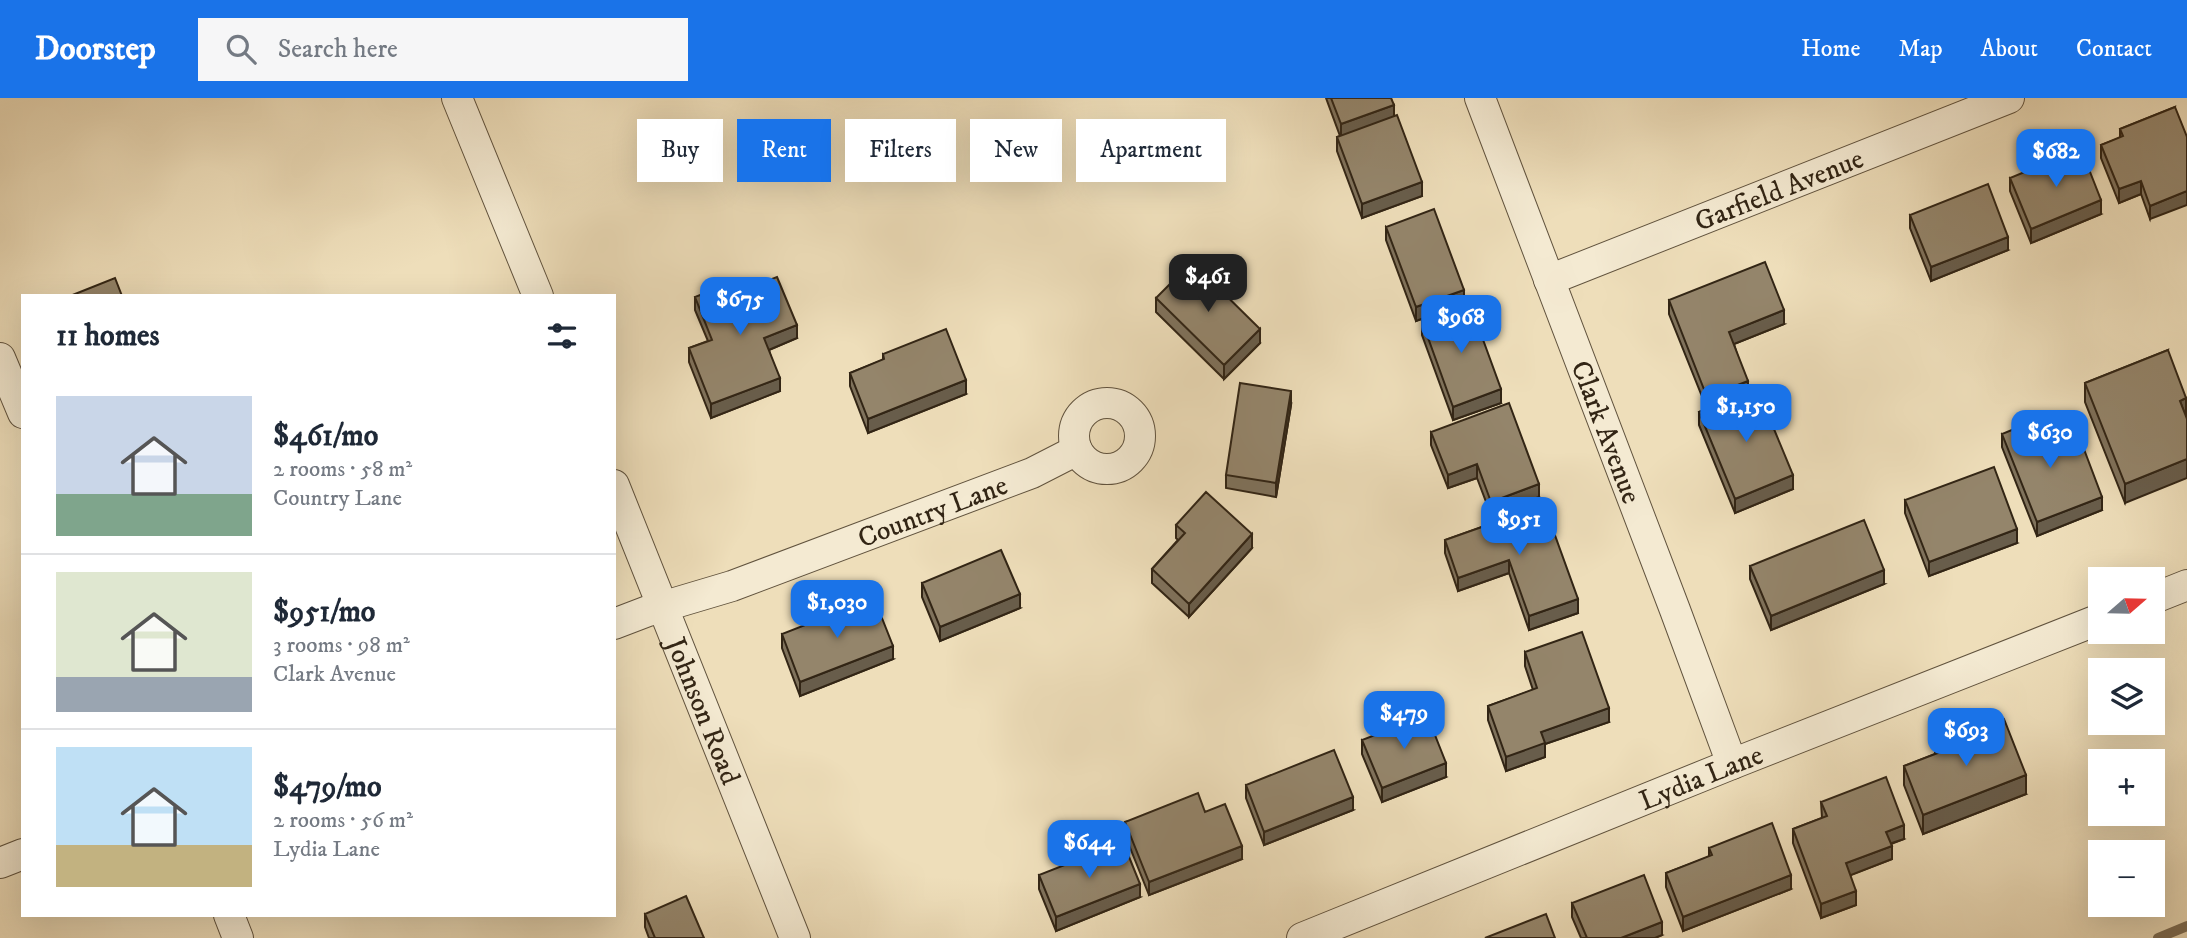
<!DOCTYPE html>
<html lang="en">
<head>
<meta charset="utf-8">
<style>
	:root { --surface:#fff; --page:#f6f6f7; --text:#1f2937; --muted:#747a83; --line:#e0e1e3; --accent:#1a73e8 }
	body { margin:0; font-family:"IM FELL DW Pica",serif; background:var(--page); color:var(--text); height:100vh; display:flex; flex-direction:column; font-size:26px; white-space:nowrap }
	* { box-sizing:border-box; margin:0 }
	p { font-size:23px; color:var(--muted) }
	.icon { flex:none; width:38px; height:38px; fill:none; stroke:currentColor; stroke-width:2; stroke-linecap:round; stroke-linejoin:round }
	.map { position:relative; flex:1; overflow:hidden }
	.sheet { position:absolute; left:21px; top:196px; width:595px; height:623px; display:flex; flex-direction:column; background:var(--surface); border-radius:0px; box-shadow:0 7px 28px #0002 }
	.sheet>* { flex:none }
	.guide { position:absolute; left:637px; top:21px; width:665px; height:63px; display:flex; gap:14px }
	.needle { width:46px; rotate:70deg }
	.fabs { position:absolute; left:2088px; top:469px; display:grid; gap:14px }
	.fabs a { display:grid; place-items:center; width:77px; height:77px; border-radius:0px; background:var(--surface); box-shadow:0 7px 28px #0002; font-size:35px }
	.price { position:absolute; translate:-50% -60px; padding:0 16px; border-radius:14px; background:var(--accent); color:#fff; font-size:23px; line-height:46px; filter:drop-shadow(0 2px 4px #0008) }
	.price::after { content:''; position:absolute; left:50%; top:42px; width:21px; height:16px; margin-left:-10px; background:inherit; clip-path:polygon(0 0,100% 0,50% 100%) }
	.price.active { background:#222; color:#fff }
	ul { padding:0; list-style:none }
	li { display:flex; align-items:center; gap:21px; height:175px; padding:0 35px }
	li+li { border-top:2px solid var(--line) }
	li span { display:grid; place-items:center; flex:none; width:196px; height:140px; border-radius:0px; color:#555 }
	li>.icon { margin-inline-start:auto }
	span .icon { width:84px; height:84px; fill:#fffc; stroke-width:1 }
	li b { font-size:30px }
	h2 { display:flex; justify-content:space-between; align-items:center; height:84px; padding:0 35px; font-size:30px }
	.tag { padding:0 24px; border-radius:0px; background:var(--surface); box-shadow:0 7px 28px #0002; font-size:24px; line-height:63px }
	.tag.active { background:var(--accent); color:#fff }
	header { display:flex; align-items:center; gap:42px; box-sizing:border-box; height:98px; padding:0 35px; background:var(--accent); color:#fff }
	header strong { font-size:33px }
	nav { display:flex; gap:38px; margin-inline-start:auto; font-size:24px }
	.search { width:490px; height:63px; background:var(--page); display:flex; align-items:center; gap:18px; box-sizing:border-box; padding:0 24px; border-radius:0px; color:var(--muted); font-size:26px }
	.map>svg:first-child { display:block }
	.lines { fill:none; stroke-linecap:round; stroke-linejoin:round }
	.stream { stroke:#7c6e56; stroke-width:10 }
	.street-casing { stroke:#61533e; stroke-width:32 }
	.street { stroke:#f4ead2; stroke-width:30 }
	.wall { fill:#7f725c; stroke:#322515; stroke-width:2 }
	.shaded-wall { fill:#685d4b; stroke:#322515; stroke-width:2 }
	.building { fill:#94856b; stroke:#322515; stroke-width:2 }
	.labels { text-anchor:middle; stroke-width:5; stroke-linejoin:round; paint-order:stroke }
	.street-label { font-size:28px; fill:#322515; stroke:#f4ead2 }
</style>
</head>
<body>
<header>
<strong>Doorstep</strong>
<div class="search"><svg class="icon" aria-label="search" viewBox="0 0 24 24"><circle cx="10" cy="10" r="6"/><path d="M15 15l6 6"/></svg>Search here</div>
<nav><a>Home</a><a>Map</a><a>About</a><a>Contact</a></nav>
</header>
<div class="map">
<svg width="2187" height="840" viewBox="0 0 2187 840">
	<rect width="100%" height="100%" fill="#eedeba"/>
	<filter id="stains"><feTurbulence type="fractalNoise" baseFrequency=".00286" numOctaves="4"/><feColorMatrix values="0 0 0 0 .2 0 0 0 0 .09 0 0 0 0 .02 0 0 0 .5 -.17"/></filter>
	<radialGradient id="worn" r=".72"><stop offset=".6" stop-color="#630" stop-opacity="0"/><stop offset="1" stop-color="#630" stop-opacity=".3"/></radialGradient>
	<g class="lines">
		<path class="stream" d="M 2158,840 L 2187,828"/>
		<g class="street-casing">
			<g id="street">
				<path d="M 457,0 L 538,198"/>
				<path id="s1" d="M 1480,0 L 1675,512 L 1732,666"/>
				<path id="s2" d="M 1549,182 L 2009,0"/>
				<path d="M 0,260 L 23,315"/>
				<circle cx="1107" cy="338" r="33"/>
				<path id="s3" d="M 614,387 L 795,840"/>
				<path d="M 2152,501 L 2187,487"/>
				<path id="s4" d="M 614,526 L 648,513 L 732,488 L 1032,375 L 1077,352"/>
				<path d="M 0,765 L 23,756"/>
				<path d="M 229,817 L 238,840"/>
				<path id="s5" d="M 1302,840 L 1732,666 L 2100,521"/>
			</g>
		</g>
		<use href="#street" class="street"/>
	</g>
	<path class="wall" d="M 1326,0 L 1391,0 L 1394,18 L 1422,98 L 1362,120 L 1337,53 L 1337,39 L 1340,38 Z
		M 2175,9 L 2150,121 L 2141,96 L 2119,105 L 2101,60 L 2101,47 L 2120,40 L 2120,31 Z
		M 2010,80 L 2101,116 L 2031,145 L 2010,93 Z
		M 1910,117 L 2008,152 L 1931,183 L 1910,130 Z
		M 1386,129 L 1464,205 L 1416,223 L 1386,142 Z
		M 744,192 L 797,240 L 769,252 L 780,293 L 711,320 L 689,264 L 689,250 L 708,243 L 695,212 L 695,199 Z
		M 1156,200 L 1260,245 L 1224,281 L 1156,214 Z
		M 1669,202 L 1784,226 L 1734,246 L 1748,293 L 1793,391 L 1735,415 L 1699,327 L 1699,314 L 1707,311 L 1669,216 Z
		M 1422,223 L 1501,305 L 1453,322 L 1422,237 Z
		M 2168,252 L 2125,405 L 2085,304 L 2085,285 Z
		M 883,256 L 966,296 L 868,335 L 850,288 L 850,275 L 883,262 Z
		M 1291,307 L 1276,399 L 1226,390 L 1226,377 Z
		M 1431,334 L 1539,399 L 1491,417 L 1477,380 L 1448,390 L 1431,347 Z
		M 2002,336 L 2060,355 L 2102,412 L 2037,438 L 2002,349 Z
		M 1905,402 L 2017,445 L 1929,478 L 1905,415 Z
		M 1544,407 L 1578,515 L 1529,532 L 1509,475 L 1458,493 L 1445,455 L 1445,442 Z
		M 1176,427 L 1252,450 L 1189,519 L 1152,485 L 1152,471 L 1178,442 L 1176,440 Z
		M 1750,468 L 1884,486 L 1771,532 L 1750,481 Z
		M 922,485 L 1020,510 L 940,543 L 922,499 Z
		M 782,536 L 893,561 L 800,598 L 782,550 Z
		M 1525,554 L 1609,624 L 1545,646 L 1545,659 L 1506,673 L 1488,622 L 1488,608 L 1533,592 L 1525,568 Z
		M 1362,642 L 1446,679 L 1382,704 L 1362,656 Z
		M 1935,648 L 2026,696 L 1923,736 L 1904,687 L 1904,668 L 1935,656 Z
		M 1246,687 L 1353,712 L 1264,747 L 1246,700 Z
		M 1821,704 L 1904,741 L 1891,746 L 1892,761 L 1850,777 L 1856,807 L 1821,820 L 1793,745 L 1793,731 L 1822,720 Z
		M 1205,714 L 1242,761 L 1149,797 L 1125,737 L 1125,724 Z
		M 1709,750 L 1791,791 L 1683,833 L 1666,789 L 1666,775 L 1709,759 Z
		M 1039,777 L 1140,799 L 1056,833 L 1039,791 Z
		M 1572,805 L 1662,837 L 1655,840 L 1581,840 L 1572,819 Z
		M 645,816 L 704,840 L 649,840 L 645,829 Z"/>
	<path class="shaded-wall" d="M 1394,7 L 1394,21 L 1341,40 L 1341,26 Z
		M 2141,83 L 2141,96 L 2119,105 L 2119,91 Z
		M 1422,84 L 1422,98 L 1362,120 L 1362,106 Z
		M 2187,93 L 2187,107 L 2150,121 L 2150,108 Z
		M 2101,102 L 2101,116 L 2031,145 L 2031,131 Z
		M 2008,139 L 2008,152 L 1931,183 L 1931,169 Z
		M 1464,192 L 1464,205 L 1416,223 L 1416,209 Z
		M 1784,212 L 1784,226 L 1729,248 L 1729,234 Z
		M 797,227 L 797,240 L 764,254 L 764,240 Z
		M 1260,231 L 1260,245 L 1224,281 L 1224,267 Z
		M 780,280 L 780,293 L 711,320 L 711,306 Z
		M 966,282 L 966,296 L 868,335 L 868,321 Z
		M 1748,283 L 1748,296 L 1707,313 L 1707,299 Z
		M 1501,291 L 1501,305 L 1453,322 L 1453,309 Z
		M 1291,293 L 1291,307 L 1276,399 L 1276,385 Z
		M 2186,300 L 2186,319 L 2180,303 Z
		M 2187,361 L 2187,380 L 2125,405 L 2125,386 Z
		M 1477,366 L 1477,380 L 1448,390 L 1448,377 Z
		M 1793,377 L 1793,391 L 1735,415 L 1735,401 Z
		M 1539,386 L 1539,399 L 1491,417 L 1491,404 Z
		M 2102,399 L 2102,412 L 2037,438 L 2037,424 Z
		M 2017,431 L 2017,445 L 1929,478 L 1929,464 Z
		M 1252,436 L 1252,450 L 1189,519 L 1189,506 Z
		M 1509,462 L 1509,475 L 1458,493 L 1458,480 Z
		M 1884,472 L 1884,486 L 1771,532 L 1771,518 Z
		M 1020,496 L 1020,510 L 940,543 L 940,529 Z
		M 1578,501 L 1578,515 L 1529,532 L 1529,518 Z
		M 893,548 L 893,561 L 800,598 L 800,584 Z
		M 1609,610 L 1609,624 L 1545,646 L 1545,659 L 1506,673 L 1506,659 L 1541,634 Z
		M 1446,665 L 1446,679 L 1382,704 L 1382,690 Z
		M 2026,677 L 2026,696 L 1923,736 L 1923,717 Z
		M 1353,699 L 1353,712 L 1264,747 L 1264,734 Z
		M 1904,727 L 1904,741 L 1886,747 L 1886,734 Z
		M 1242,748 L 1242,761 L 1149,797 L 1149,784 Z
		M 1892,748 L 1892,761 L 1846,779 L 1846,765 Z
		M 1791,777 L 1791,791 L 1683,833 L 1683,819 Z
		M 1140,786 L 1140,799 L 1056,833 L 1056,819 Z
		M 1856,793 L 1856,807 L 1821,820 L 1821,806 Z
		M 1662,824 L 1662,837 L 1655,840 L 1621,840 Z"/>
	<path class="building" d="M 1331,0 L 1391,0 L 1394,7 L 1341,26 Z
		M 2175,9 L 2187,39 L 2187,93 L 2150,108 L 2141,83 L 2119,91 L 2101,47 L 2123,38 L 2120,31 Z
		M 1397,17 L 1422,84 L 1362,106 L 1337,39 Z
		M 2081,51 L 2101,102 L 2031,131 L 2010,80 Z
		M 1988,86 L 2008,139 L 1931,169 L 1910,117 Z
		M 1434,111 L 1464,192 L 1416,209 L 1386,129 Z
		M 1192,164 L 1260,231 L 1224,267 L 1156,200 Z
		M 1765,164 L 1784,212 L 1729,234 L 1748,283 L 1707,299 L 1669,202 Z
		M 777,179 L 797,227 L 764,240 L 780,280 L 711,306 L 689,250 L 712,242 L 695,199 L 740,181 L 744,192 Z
		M 115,180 L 122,198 L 70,198 Z
		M 1470,206 L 1501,291 L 1453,309 L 1422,223 Z
		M 946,231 L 966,282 L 868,321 L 850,275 L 884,261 L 883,256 Z
		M 2168,252 L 2186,300 L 2180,303 L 2187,321 L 2187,361 L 2125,386 L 2085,285 Z
		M 1240,285 L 1291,293 L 1276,385 L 1226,377 Z
		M 1757,290 L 1793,377 L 1735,401 L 1699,314 Z
		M 1509,305 L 1539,386 L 1491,404 L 1477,366 L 1448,377 L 1431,334 Z
		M 2046,318 L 2060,355 L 2082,346 L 2102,399 L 2037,424 L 2002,336 Z
		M 1994,369 L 2017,431 L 1929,464 L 1905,402 Z
		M 1206,394 L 1252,436 L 1189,506 L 1152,471 L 1185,435 L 1176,427 Z
		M 1544,407 L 1578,501 L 1529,518 L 1509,462 L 1458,480 L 1445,442 Z
		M 1864,422 L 1884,472 L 1771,518 L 1750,468 Z
		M 1001,452 L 1020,496 L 940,529 L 922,485 Z
		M 874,500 L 893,548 L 800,584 L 782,536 Z
		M 1582,534 L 1609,610 L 1541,634 L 1545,645 L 1506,659 L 1488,608 L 1537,590 L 1525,554 Z
		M 1427,617 L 1446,665 L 1382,690 L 1362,642 Z
		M 2004,621 L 2026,677 L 1923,717 L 1904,668 L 1938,655 L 1935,648 Z
		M 1334,652 L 1353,699 L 1264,734 L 1246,687 Z
		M 1886,679 L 1904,727 L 1886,734 L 1892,748 L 1846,765 L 1856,793 L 1821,806 L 1793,731 L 1827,718 L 1821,704 Z
		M 1198,695 L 1205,714 L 1225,706 L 1242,748 L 1149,784 L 1125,724 Z
		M 1772,725 L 1791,777 L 1683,819 L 1666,775 L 1712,757 L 1709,750 Z
		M 1123,744 L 1140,786 L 1056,819 L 1039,777 Z
		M 1644,777 L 1662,824 L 1621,840 L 1587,840 L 1572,805 Z
		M 686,798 L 704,840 L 655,840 L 645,816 Z
		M 1546,816 L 1555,840 L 1485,840 Z"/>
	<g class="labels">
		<g class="street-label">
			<text dy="10" stroke="none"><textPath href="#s2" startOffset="247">Garfield Avenue</textPath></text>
			<text dy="10" stroke="none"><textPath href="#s1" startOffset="357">Clark Avenue</textPath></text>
			<text dy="10" stroke="none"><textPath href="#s4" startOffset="338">Country Lane</textPath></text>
			<text dy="10" stroke="none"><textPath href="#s3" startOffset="243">Johnson Road</textPath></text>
			<text dy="10" stroke="none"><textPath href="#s5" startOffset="430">Lydia Lane</textPath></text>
		</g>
	</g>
	<rect width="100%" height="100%" filter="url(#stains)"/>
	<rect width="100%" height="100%" fill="url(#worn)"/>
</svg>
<div class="fabs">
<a><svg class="needle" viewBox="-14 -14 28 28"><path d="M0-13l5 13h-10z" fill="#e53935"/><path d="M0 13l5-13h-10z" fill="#747a83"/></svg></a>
<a><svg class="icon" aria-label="layers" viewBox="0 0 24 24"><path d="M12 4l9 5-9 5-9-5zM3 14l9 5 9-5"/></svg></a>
<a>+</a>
<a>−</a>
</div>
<b class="price" style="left:2056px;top:91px">$682</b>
<b class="price active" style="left:1208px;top:216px">$461</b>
<b class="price" style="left:740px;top:239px">$675</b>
<b class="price" style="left:1461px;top:257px">$968</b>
<b class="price" style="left:1746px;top:346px">$1,150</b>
<b class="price" style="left:2050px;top:372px">$630</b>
<b class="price" style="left:1519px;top:459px">$951</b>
<b class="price" style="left:837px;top:542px">$1,030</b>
<b class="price" style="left:1404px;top:653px">$479</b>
<b class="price" style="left:1966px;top:670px">$693</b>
<b class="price" style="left:1089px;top:782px">$644</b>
<div class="guide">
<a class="tag">Buy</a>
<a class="tag active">Rent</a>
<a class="tag">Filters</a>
<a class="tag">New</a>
<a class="tag">Apartment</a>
</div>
<section class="sheet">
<h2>11 homes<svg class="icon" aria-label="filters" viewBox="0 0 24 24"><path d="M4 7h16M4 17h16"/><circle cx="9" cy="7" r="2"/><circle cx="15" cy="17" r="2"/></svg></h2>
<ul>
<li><span style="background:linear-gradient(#c9d6e8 70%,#7fa58c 0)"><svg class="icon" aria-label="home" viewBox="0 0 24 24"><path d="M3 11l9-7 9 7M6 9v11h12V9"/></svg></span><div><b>$461/mo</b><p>2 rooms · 58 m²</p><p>Country Lane</p></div></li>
<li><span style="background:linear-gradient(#dfe7d0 75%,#9aa5b1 0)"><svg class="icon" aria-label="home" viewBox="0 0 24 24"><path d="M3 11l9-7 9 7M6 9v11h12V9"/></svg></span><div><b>$951/mo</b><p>3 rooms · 98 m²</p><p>Clark Avenue</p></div></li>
<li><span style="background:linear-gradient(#bfe0f5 70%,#c2b280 0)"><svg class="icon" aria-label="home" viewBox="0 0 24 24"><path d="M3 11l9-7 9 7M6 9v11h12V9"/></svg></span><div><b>$479/mo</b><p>2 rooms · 56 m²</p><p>Lydia Lane</p></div></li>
</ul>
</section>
</div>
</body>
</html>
